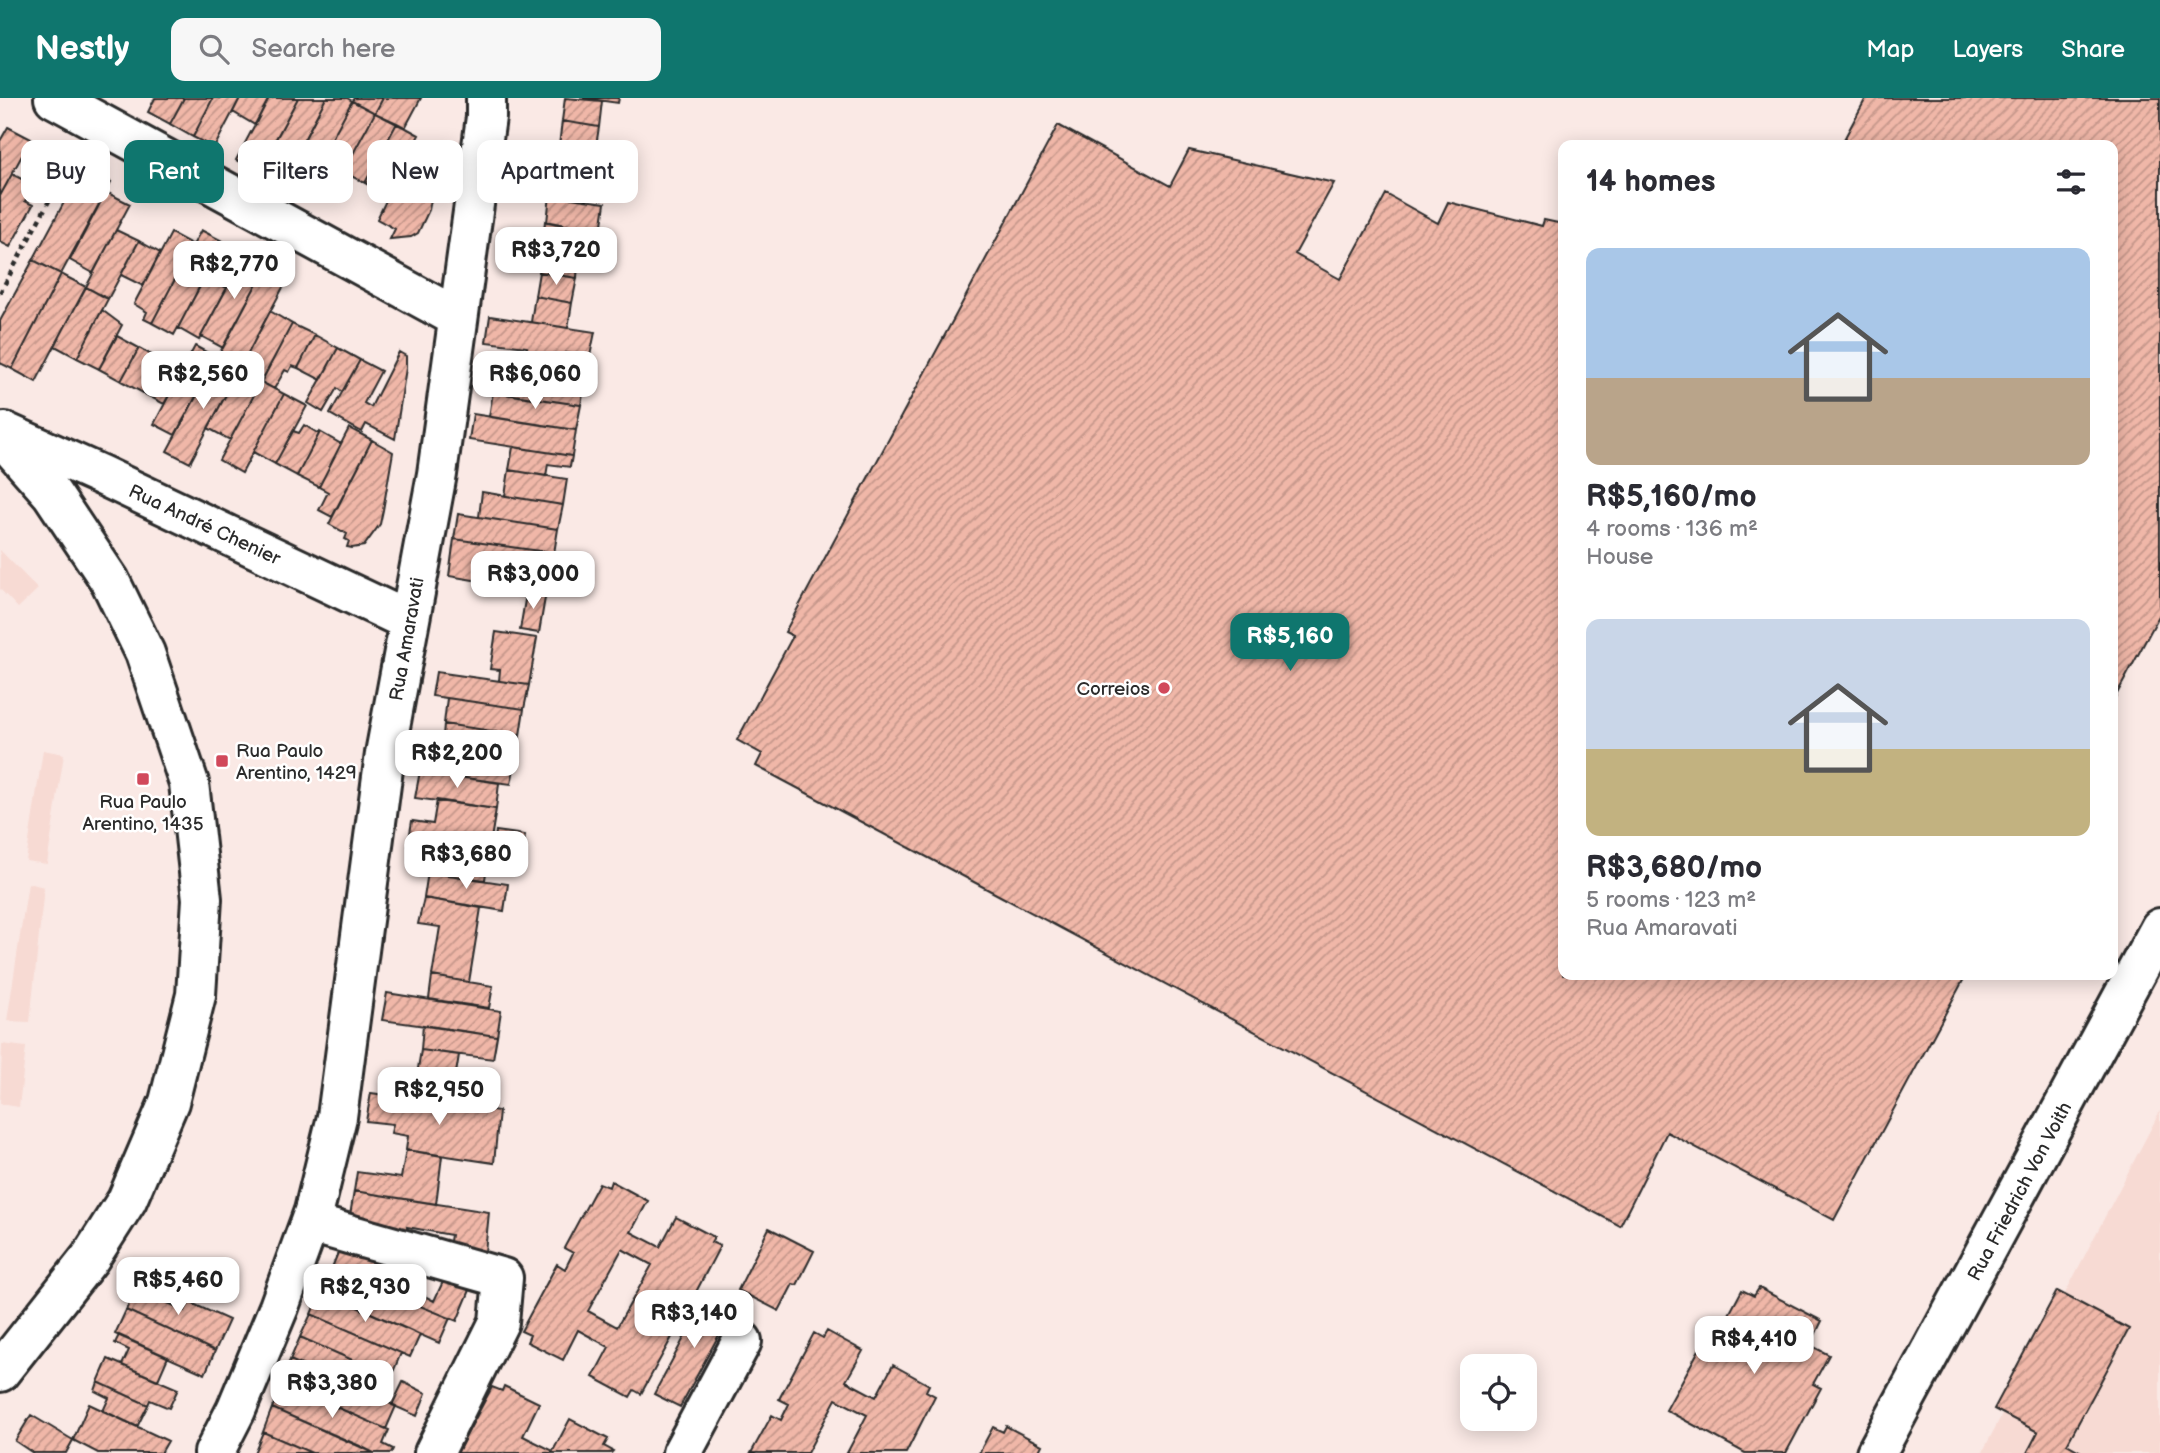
<!DOCTYPE html>
<html lang="en">
<head>
<meta charset="utf-8">
<style>
	:root { --surface:#fff; --page:#f7f7f7; --text:#2b2b33; --muted:#7c7c81; --accent:#0f766e }
	body { margin:0; font-family:"Balsamiq Sans",sans-serif; background:var(--page); color:var(--text); height:100vh; display:flex; flex-direction:column; font-size:26px; white-space:nowrap }
	* { box-sizing:border-box; margin:0 }
	p { font-size:23px; color:var(--muted) }
	.icon { flex:none; width:38px; height:38px; fill:none; stroke:currentColor; stroke-width:2; stroke-linecap:round; stroke-linejoin:round }
	.map { position:relative; flex:1; overflow:hidden }
	.panel { position:absolute; left:1558px; top:42px; width:560px; height:840px; display:flex; flex-direction:column; background:var(--surface); border-radius:14px; box-shadow:0 4px 18px #0003 }
	.panel>* { flex:none }
	.banner { position:absolute; left:21px; top:42px; width:665px; height:63px; display:flex; gap:14px }
	.fabs { position:absolute; left:1460px; top:1256px; display:grid; gap:14px }
	.fabs a { display:grid; place-items:center; width:77px; height:77px; border-radius:14px; background:var(--surface); box-shadow:0 4px 18px #0003; font-size:35px }
	.price { position:absolute; translate:-50% -60px; padding:0 16px; border-radius:14px; background:#fff; color:#222; font-size:23px; line-height:46px; filter:drop-shadow(0 2px 4px #0008) }
	.price::after { content:''; position:absolute; left:50%; top:42px; width:21px; height:16px; margin-left:-10px; background:inherit; clip-path:polygon(0 0,100% 0,50% 100%) }
	.price.current { background:var(--accent); color:#fff }
	ul { padding:0; list-style:none }
	li { display:grid; align-content:center; gap:14px; height:371px; padding:0 28px }
	li span { display:grid; place-items:center; height:217px; border-radius:14px; color:#555 }
	li>.icon { margin-inline-start:auto }
	span .icon { width:126px; height:126px; fill:#fffc; stroke-width:1 }
	li b { font-size:30px }
	h2 { display:flex; justify-content:space-between; align-items:center; height:84px; padding:0 28px; font-size:30px }
	.tag { padding:0 24px; border-radius:14px; background:var(--surface); box-shadow:0 4px 18px #0003; font-size:24px; line-height:63px }
	.tag.current { background:var(--accent); color:#fff }
	header { display:flex; align-items:center; gap:42px; box-sizing:border-box; height:98px; padding:0 35px; background:var(--accent); color:#fff }
	header strong { font-size:33px }
	nav { display:flex; gap:38px; margin-inline-start:auto; font-size:24px }
	.search { width:490px; height:63px; background:var(--page); display:flex; align-items:center; gap:18px; box-sizing:border-box; padding:0 24px; border-radius:14px; color:var(--muted); font-size:26px }
	.map>svg:first-child { display:block }
	.built { fill:#f7dad3 }
	.building { fill:url(#building-hatch); stroke:#2b2b2b; stroke-width:2; fill-rule:evenodd }
	.lines { fill:none; stroke-linecap:round; stroke-linejoin:round }
	.minor-casing { stroke:#2b2b2b; stroke-width:44 }
	.path { stroke:#2b2b2b; stroke-width:4.5; stroke-dasharray:5 5; stroke-linecap:butt }
	.minor { stroke:#fff; stroke-width:38 }
	.poi-dot { fill:#d1495b; stroke:#fff; stroke-width:2.5 }
	.labels { text-anchor:middle; stroke-width:5; stroke-linejoin:round; paint-order:stroke }
	.street-label { font-size:19px; fill:#2b2b2b; stroke:#fff }
	.poi-label { font-size:19px; fill:#2b2b2b; stroke:#fff; text-anchor:end }
</style>
</head>
<body>
<header>
<strong>Nestly</strong>
<div class="search"><svg class="icon" aria-label="search" viewBox="0 0 24 24"><circle cx="10" cy="10" r="6"/><path d="M15 15l6 6"/></svg>Search here</div>
<nav><a>Map</a><a>Layers</a><a>Share</a></nav>
</header>
<div class="map">
<svg width="2160" height="1355" viewBox="0 0 2160 1355">
	<defs>
		<pattern id="building-hatch" width="6" height="6" patternUnits="userSpaceOnUse" patternTransform="scale(1.75)"><rect width="6" height="6" fill="#f0b7a8"/><path d="M-1 1l2-2M0 6l6-6M5 7l2-2" fill="none" stroke="#c39589"/></pattern>
	</defs>
	<rect width="100%" height="100%" fill="#fae9e5"/>
	<filter id="ink" filterUnits="userSpaceOnUse"><feTurbulence type="fractalNoise" baseFrequency=".0143" numOctaves="2"/><feDisplacementMap in="SourceGraphic" scale="14" xChannelSelector="R" yChannelSelector="G"/><feConvolveMatrix kernelMatrix="1 2 1 2 8 2 1 2 1" color-interpolation-filters="sRGB"/></filter>
	<g filter="url(#ink)">
		<path class="built" d="M 0,452 L 38,491 L 18,510 L 0,491 Z
			M 43,652 L 64,656 L 47,766 L 26,763 Z
			M 28,785 L 44,789 L 30,924 L 7,923 Z
			M 2,946 L 26,949 L 19,1009 L 0,1006 Z
			M 2160,1013 L 2160,1355 L 1982,1355 Z"/>
		<path class="building" d="M 155,0 L 184,0 L 170,26 L 148,14 Z
			M 184,0 L 213,0 L 193,39 L 170,26 Z
			M 213,0 L 240,0 L 214,50 L 193,39 Z
			M 240,0 L 269,0 L 255,27 L 233,14 Z
			M 269,0 L 298,0 L 258,74 L 236,62 Z
			M 298,0 L 326,0 L 289,70 L 267,58 Z
			M 326,0 L 347,0 L 352,3 L 321,61 L 300,50 Z
			M 354,0 L 383,0 L 375,15 L 352,3 Z
			M 383,0 L 421,0 L 405,30 L 375,15 Z
			M 565,0 L 602,3 L 599,29 L 562,23 Z
			M 583,0 L 619,0 L 618,5 Z
			M 1866,0 L 2160,0 L 2160,516 L 2112,605 L 2112,47 L 1841,47 Z
			M 352,3 L 375,15 L 343,74 L 321,61 Z
			M 375,15 L 397,25 L 365,85 L 343,74 Z
			M 562,23 L 599,29 L 595,54 L 559,48 Z
			M 397,25 L 419,37 L 387,97 L 365,85 Z
			M 1058,27 L 1170,88 L 1189,52 L 1334,85 L 1295,156 L 1340,181 L 1386,96 L 1438,125 L 1448,104 L 1542,128 L 1544,122 L 1563,126 L 1563,877 L 1966,877 L 1834,1122 L 1667,1034 L 1620,1128 L 756,668 L 762,656 L 737,642 L 793,538 L 785,534 Z
			M 8,29 L 31,41 L 0,98 L 0,43 Z
			M 559,48 L 595,54 L 591,78 L 554,74 Z
			M 411,51 L 438,65 L 429,112 L 418,135 L 411,139 L 390,141 L 395,131 L 377,121 Z
			M 83,69 L 111,84 L 61,176 L 33,162 Z
			M 554,74 L 591,78 L 587,102 L 550,97 Z
			M 12,76 L 33,87 L 25,103 L 33,107 L 10,149 L 0,144 L 0,98 Z
			M 106,94 L 130,106 L 93,175 L 70,162 Z
			M 550,97 L 605,105 L 601,134 L 547,124 Z
			M 545,123 L 601,134 L 597,160 L 542,151 Z
			M 116,132 L 139,143 L 108,201 L 86,189 Z
			M 201,132 L 224,144 L 174,237 L 152,225 Z
			M 171,135 L 193,147 L 152,225 L 144,221 L 147,214 L 134,206 Z
			M 139,143 L 160,155 L 143,188 L 121,177 Z
			M 542,151 L 593,159 L 592,167 L 578,165 L 577,180 L 539,174 Z
			M 245,156 L 266,168 L 223,250 L 201,238 Z
			M 33,162 L 61,176 L 12,271 L 0,265 L 0,223 Z
			M 266,168 L 288,180 L 239,272 L 217,260 Z
			M 539,174 L 577,180 L 572,205 L 535,198 Z
			M 61,176 L 86,189 L 36,284 L 12,271 Z
			M 205,178 L 227,190 L 199,242 L 178,230 Z
			M 86,189 L 108,201 L 77,260 L 55,248 Z
			M 535,198 L 572,205 L 568,230 L 531,224 Z
			M 102,212 L 122,227 L 99,271 L 77,260 Z
			M 270,213 L 292,226 L 264,279 L 242,267 Z
			M 490,218 L 595,234 L 590,258 L 565,255 L 560,279 L 523,274 L 527,249 L 486,244 Z
			M 292,226 L 315,237 L 298,270 L 292,268 L 289,274 L 285,272 L 274,291 L 261,284 Z
			M 315,237 L 338,250 L 321,282 L 298,270 Z
			M 117,238 L 139,250 L 121,283 L 99,271 Z
			M 195,248 L 217,260 L 175,337 L 154,326 Z
			M 139,250 L 161,262 L 143,295 L 121,283 Z
			M 338,250 L 360,262 L 342,294 L 337,290 L 323,314 L 308,305 Z
			M 399,254 L 406,258 L 406,270 L 395,341 L 366,326 L 362,334 L 330,316 L 360,262 L 381,273 L 364,305 L 371,309 Z
			M 217,260 L 239,272 L 190,365 L 167,353 Z
			M 161,262 L 182,274 L 164,306 L 143,295 Z
			M 480,267 L 585,283 L 581,307 L 477,292 Z
			M 239,272 L 261,284 L 230,342 L 208,330 Z
			M 261,284 L 284,296 L 242,375 L 219,362 Z
			M 493,294 L 581,307 L 576,332 L 489,319 Z
			M 284,296 L 307,308 L 275,366 L 253,354 Z
			M 473,316 L 576,332 L 572,358 L 469,342 Z
			M 304,327 L 319,336 L 297,378 L 275,366 L 293,333 L 299,335 Z
			M 349,330 L 372,342 L 332,419 L 319,412 L 328,394 L 319,389 Z
			M 320,334 L 341,346 L 319,389 L 297,378 Z
			M 372,342 L 393,354 L 383,412 L 380,426 L 364,448 L 352,450 L 347,449 L 349,443 L 345,441 L 347,436 L 329,426 Z
			M 513,349 L 572,358 L 570,369 L 548,366 L 546,378 L 509,372 Z
			M 509,372 L 567,381 L 563,407 L 505,398 Z
			M 482,394 L 563,407 L 558,431 L 479,419 Z
			M 458,416 L 558,431 L 554,455 L 454,441 Z
			M 454,441 L 554,455 L 546,494 L 449,478 Z
			M 527,490 L 546,494 L 539,535 L 520,532 Z
			M 496,534 L 537,540 L 529,587 L 499,583 L 500,572 L 490,571 Z
			M 436,574 L 529,587 L 524,611 L 432,598 Z
			M 447,600 L 524,611 L 520,637 L 444,626 Z
			M 444,626 L 520,637 L 516,661 L 442,651 Z
			M 424,649 L 516,661 L 511,686 L 450,678 L 450,671 L 421,668 Z
			M 420,673 L 499,685 L 496,711 L 415,700 Z
			M 437,702 L 496,711 L 488,759 L 408,748 L 412,723 L 433,726 Z
			M 496,733 L 525,737 L 522,764 L 493,760 Z
			M 451,754 L 488,759 L 485,782 L 447,777 Z
			M 428,774 L 508,786 L 504,813 L 424,800 Z
			M 424,800 L 481,810 L 469,884 L 432,878 L 440,829 L 418,826 Z
			M 432,878 L 493,888 L 489,910 L 429,901 Z
			M 387,895 L 501,913 L 497,938 L 382,922 Z
			M 423,927 L 497,938 L 493,961 L 421,952 Z
			M 421,952 L 459,957 L 451,1006 L 413,1001 Z
			M 371,995 L 499,1013 L 494,1065 L 406,1052 L 408,1038 L 391,1035 L 393,1026 L 366,1023 Z
			M 406,1052 L 442,1058 L 436,1106 L 354,1093 L 357,1074 L 401,1080 Z
			M 611,1083 L 648,1103 L 631,1134 L 660,1149 L 676,1119 L 714,1139 L 711,1144 L 720,1148 L 685,1215 L 677,1210 L 669,1225 L 677,1230 L 641,1296 L 634,1292 L 630,1299 L 593,1279 L 609,1249 L 578,1232 L 563,1262 L 527,1244 L 530,1237 L 521,1233 L 557,1166 L 565,1171 L 573,1155 L 564,1150 L 599,1085 L 609,1089 ZM 622,1151 L 652,1167 L 617,1229 L 588,1213 Z
			M 354,1093 L 489,1114 L 485,1154 L 449,1149 L 451,1137 L 407,1129 L 407,1139 L 347,1136 Z
			M 769,1130 L 814,1153 L 797,1187 L 793,1186 L 779,1213 L 738,1192 Z
			M 344,1140 L 383,1163 L 417,1178 L 410,1194 L 421,1200 L 423,1197 L 434,1203 L 447,1175 L 473,1185 L 457,1223 L 331,1172 Z
			M 331,1172 L 450,1220 L 439,1245 L 321,1193 Z
			M 140,1181 L 157,1189 L 153,1198 L 185,1213 L 189,1204 L 229,1222 L 215,1253 L 126,1212 Z
			M 1759,1190 L 1822,1223 L 1810,1247 L 1829,1257 L 1813,1286 L 1821,1290 L 1786,1355 L 1745,1355 L 1666,1312 L 1711,1230 L 1719,1235 L 1742,1192 L 1754,1198 Z
			M 321,1193 L 420,1237 L 410,1259 L 311,1216 Z
			M 2057,1193 L 2129,1231 L 2067,1346 L 2083,1355 L 2027,1355 L 2038,1334 L 1994,1311 Z
			M 708,1195 L 734,1209 L 680,1309 L 654,1296 Z
			M 126,1212 L 215,1253 L 205,1276 L 115,1236 Z
			M 311,1216 L 401,1255 L 391,1279 L 300,1239 Z
			M 827,1233 L 863,1253 L 846,1283 L 876,1299 L 893,1267 L 929,1287 L 926,1293 L 935,1298 L 906,1355 L 847,1355 L 867,1317 L 836,1301 L 807,1355 L 751,1355 L 772,1317 L 781,1322 L 789,1306 L 779,1301 L 814,1235 L 823,1240 Z
			M 119,1237 L 168,1259 L 158,1282 L 122,1267 L 129,1252 L 115,1245 Z
			M 300,1239 L 391,1279 L 381,1302 L 290,1262 Z
			M 108,1261 L 178,1291 L 169,1310 L 150,1302 L 148,1307 L 98,1284 Z
			M 290,1262 L 396,1308 L 386,1331 L 280,1284 Z
			M 98,1284 L 148,1307 L 137,1329 L 103,1313 L 109,1300 L 95,1293 Z
			M 403,1284 L 426,1295 L 417,1318 L 392,1307 Z
			M 283,1286 L 389,1332 L 383,1346 L 393,1351 L 391,1355 L 374,1355 L 272,1310 Z
			M 504,1288 L 539,1305 L 523,1338 L 553,1353 L 570,1321 L 608,1341 L 604,1348 L 613,1353 L 611,1355 L 457,1355 L 492,1289 L 502,1293 Z
			M 89,1306 L 168,1343 L 161,1355 L 98,1355 L 73,1342 Z
			M 272,1310 L 360,1348 L 374,1355 L 312,1355 L 263,1334 Z
			M 31,1317 L 73,1342 L 66,1355 L 33,1355 L 15,1343 Z
			M 1006,1328 L 1042,1347 L 1038,1355 L 979,1355 L 993,1329 L 1003,1334 Z
			M 263,1334 L 312,1355 L 254,1355 Z"/>
		<g class="lines">
			<g class="minor-casing">
				<path id="minor" d="M 54,0 L 458,220
					M 5,334 L 101,377 L 409,523
					M 0,337 L 52,396 L 110,483 L 145,555 L 189,685 L 202,801 L 196,897 L 169,1004 L 127,1102 L 90,1160 L 0,1274
					M 310,1125 L 503,1180 L 499,1224 L 434,1355
					M 214,1355 L 236,1312 L 279,1209 L 314,1113 L 337,1019 L 385,656 L 437,376 L 486,19 L 486,0
					M 682,1355 L 742,1243
					M 1876,1355 L 2160,830"/>
			</g>
			<path class="path" d="M 0,195 L 74,56"/>
			<use href="#minor" class="minor"/>
		</g>
	</g>
	<g class="poi-dot">
		<circle cx="1164" cy="590" r="7"/>
		<rect x="215" y="656" width="14" height="14" rx="3.5"/>
		<rect x="136" y="674" width="14" height="14" rx="3.5"/>
	</g>
	<g class="labels">
		<g class="street-label">
			<text transform="translate(205 426) rotate(25)" y="7">Rua André Chenier</text>
			<text transform="translate(406 541) rotate(-80)" y="7">Rua Amaravati</text>
			<text transform="translate(2019 1093) rotate(-62)" y="7">Rua Friedrich Von Voith</text>
		</g>
		<g class="poi-label">
			<text x="1150" y="597">Correios</text>
			<text x="236" y="659" text-anchor="start">Rua Paulo<tspan x="236" dy="22">Arentino, 1429</tspan></text>
			<text x="143" y="710" text-anchor="middle">Rua Paulo<tspan x="143" dy="22">Arentino, 1435</tspan></text>
		</g>
	</g>
</svg>
<div class="fabs">
<a><svg class="icon" aria-label="locate" viewBox="0 0 24 24"><circle cx="12" cy="12" r="6"/><path d="M12 2v4M12 18v4M2 12h4M18 12h4"/></svg></a>
</div>
<b class="price" style="left:556px;top:189px">R$3,720</b>
<b class="price" style="left:234px;top:203px">R$2,770</b>
<b class="price" style="left:203px;top:313px">R$2,560</b>
<b class="price" style="left:535px;top:313px">R$6,060</b>
<b class="price" style="left:533px;top:513px">R$3,000</b>
<b class="price current" style="left:1290px;top:575px">R$5,160</b>
<b class="price" style="left:457px;top:692px">R$2,200</b>
<b class="price" style="left:466px;top:793px">R$3,680</b>
<b class="price" style="left:439px;top:1029px">R$2,950</b>
<b class="price" style="left:178px;top:1219px">R$5,460</b>
<b class="price" style="left:365px;top:1226px">R$2,930</b>
<b class="price" style="left:694px;top:1252px">R$3,140</b>
<b class="price" style="left:1754px;top:1278px">R$4,410</b>
<b class="price" style="left:332px;top:1322px">R$3,380</b>
<div class="banner">
<a class="tag">Buy</a>
<a class="tag current">Rent</a>
<a class="tag">Filters</a>
<a class="tag">New</a>
<a class="tag">Apartment</a>
</div>
<section class="panel">
<h2>14 homes<svg class="icon" aria-label="filters" viewBox="0 0 24 24"><path d="M4 7h16M4 17h16"/><circle cx="9" cy="7" r="2"/><circle cx="15" cy="17" r="2"/></svg></h2>
<ul>
<li><span style="background:linear-gradient(#a9c7e8 60%,#b9a48a 0)"><svg class="icon" aria-label="home" viewBox="0 0 24 24"><path d="M3 11l9-7 9 7M6 9v11h12V9"/></svg></span><div><b>R$5,160/mo</b><p>4 rooms · 136 m²</p><p>House</p></div></li>
<li><span style="background:linear-gradient(#c9d6e8 60%,#c2b280 0)"><svg class="icon" aria-label="home" viewBox="0 0 24 24"><path d="M3 11l9-7 9 7M6 9v11h12V9"/></svg></span><div><b>R$3,680/mo</b><p>5 rooms · 123 m²</p><p>Rua Amaravati</p></div></li>
</ul>
</section>
</div>
</body>
</html>
